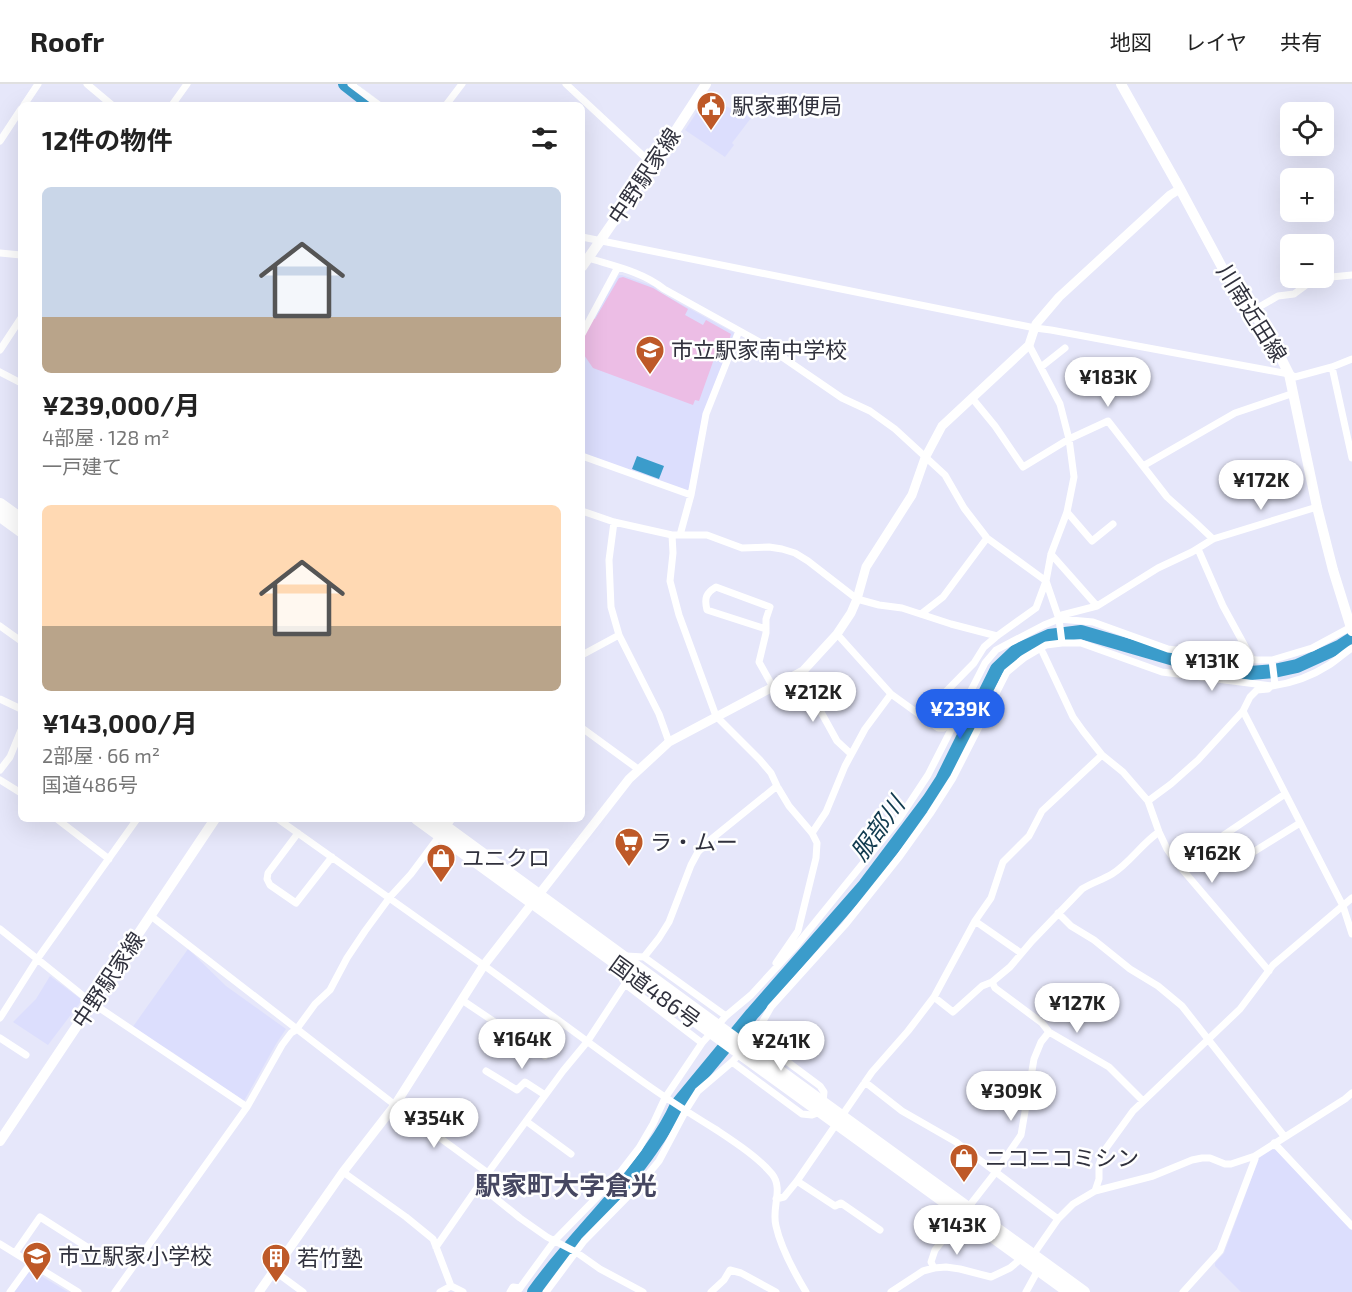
<!DOCTYPE html>
<html lang="ja">
<head>
<meta charset="utf-8">
<style>
	:root { --surface:#fff; --page:#f6f6f6; --text:#222; --muted:#767676; --line:#e0e0e0; --accent:#2563eb }
	body { margin:0; font-family:"Exo 2","Noto Sans JP",sans-serif; background:var(--page); color:var(--text); height:100vh; display:flex; flex-direction:column; font-size:22px; white-space:nowrap }
	* { box-sizing:border-box; margin:0 }
	p { font-size:20px; color:var(--muted) }
	.icon { flex:none; width:33px; height:33px; fill:none; stroke:currentColor; stroke-width:2; stroke-linecap:round; stroke-linejoin:round }
	.map { position:relative; flex:1; overflow:hidden }
	.sheet { position:absolute; left:18px; top:18px; width:567px; height:720px; display:flex; flex-direction:column; background:var(--surface); border-radius:9px; box-shadow:0 6px 24px #0002 }
	.sheet>* { flex:none }
	.buttons { position:absolute; left:1280px; top:18px; display:grid; gap:12px }
	.buttons a { display:grid; place-items:center; width:54px; height:54px; border-radius:9px; background:var(--surface); box-shadow:0 6px 24px #0002; font-size:30px }
	.price { position:absolute; translate:-50% -51px; padding:0 14px; border-radius:21px; background:#fff; color:#222; font-size:20px; line-height:39px; filter:drop-shadow(0 2px 3px #0008) }
	.price::after { content:''; position:absolute; left:50%; top:36px; width:18px; height:14px; margin-left:-9px; background:inherit; clip-path:polygon(0 0,100% 0,50% 100%) }
	.price.current { background:var(--accent); color:#fff }
	ul { padding:0; list-style:none }
	li { display:grid; align-content:center; gap:12px; height:318px; padding:0 24px }
	li span { display:grid; place-items:center; height:186px; border-radius:9px; color:#555 }
	li>.icon { margin-inline-start:auto }
	span .icon { width:108px; height:108px; fill:#fffc; stroke-width:1 }
	li b { font-size:26px }
	h2 { display:flex; justify-content:space-between; align-items:center; height:72px; padding:0 24px; font-size:26px }
	header { display:flex; align-items:center; gap:36px; box-sizing:border-box; height:84px; padding:0 30px; background:var(--surface); border-bottom:2px solid var(--line) }
	header strong { font-size:28px }
	nav { display:flex; gap:33px; margin-inline-start:auto; font-size:21px }
	.map>svg:first-child { display:block }
	.built { fill:#dcdefd }
	.green { fill:#ecbde5 }
	.water { fill:#3b9ccb }
	.lines { fill:none; stroke-linecap:round; stroke-linejoin:round }
	.river { stroke:#3b9ccb; stroke-width:14 }
	.minor { stroke:#fff; stroke-width:7 }
	.tertiary { stroke:#fff; stroke-width:9 }
	.secondary { stroke:#fff; stroke-width:10 }
	.trunk { stroke:#fff; stroke-width:12 }
	.labels { text-anchor:middle; stroke-width:5; stroke-linejoin:round; paint-order:stroke }
	.poi-label { font-size:22px; fill:#30313d; stroke:#fff; text-anchor:start }
	.street-label { font-size:22px; fill:#30313d; stroke:#fff }
	.water-label { font-size:24px; font-style:italic; fill:#103a4e; stroke:#fff }
	.quarter-label { font-size:26px; font-weight:bold; fill:#464761; stroke:#fff }
</style>
</head>
<body>
<header>
<strong>Roofr</strong>
<nav><a>地図</a><a>レイヤ</a><a>共有</a></nav>
</header>
<div class="map">
<svg width="1352" height="1208" viewBox="0 0 1352 1208">
	<rect width="100%" height="100%" fill="#e6e7fa"/>
	<path class="built" d="M 707,13 L 751,34 L 732,59 L 734,61 L 725,73 L 685,46 Z
		M 619,191 L 622,191 L 653,202 L 661,209 L 734,249 L 703,332 L 689,405 L 687,408 L 582,369 L 582,253 Z
		M 188,865 L 226,902 L 286,945 L 276,960 L 244,1017 L 172,968 L 132,944 Z
		M 50,892 L 82,916 L 48,961 L 13,938 L 36,915 Z
		M 1271,1065 L 1276,1066 L 1352,1144 L 1352,1208 L 1241,1208 L 1215,1182 L 1215,1179 L 1224,1169 L 1259,1074 Z
		M 33,1187 L 68,1208 L 14,1208 L 29,1188 Z"/>
	<path class="green" d="M 623,193 L 653,204 L 688,225 L 685,231 L 703,241 L 706,236 L 731,250 L 727,263 L 719,261 L 699,317 L 695,316 L 693,321 L 593,284 L 582,268 L 582,253 L 591,234 L 595,235 L 619,194 Z"/>
	<path class="water" d="M 637,372 L 664,382 L 659,395 L 632,385 Z"/>
	<g class="lines">
		<path class="river" d="M 345,0 L 372,21
			M 534,1208 C 570,1158 616,1116 651,1065 C 661,1051 670,1037 677,1021 L 752,930 L 865,801 L 929,716 L 942,696 L 997,585 L 1016,567 L 1049,552 L 1081,548 L 1181,577 L 1250,589 L 1274,587 L 1297,582 L 1341,562 L 1352,555"/>
		<path class="minor" d="M 87,0 L 112,21
			M 351,0 L 379,21
			M 566,0 L 652,80
			M 24,21 L 38,0
			M 172,21 L 187,0
			M 446,21 L 462,0
			M 0,57 L 21,25
			M 582,153 L 1035,244 L 1051,246 L 1289,290 L 1295,293 L 1332,283 L 1352,275
			M 0,169 L 21,171
			M 588,174 C 614,182 643,188 664,205 L 763,260 L 842,314 L 870,327 L 895,345 L 945,391 L 964,424 L 987,454 L 1046,497 L 1036,524 L 997,552 L 984,563 L 974,579 L 922,632
			M 1252,227 L 1278,212 L 1294,210 L 1309,199 L 1321,194 L 1352,191
			M 582,250 L 618,183
			M 1029,261 L 1060,320 L 1069,355 L 1074,393 L 1067,428 L 1051,470 L 1046,497 L 1059,535 L 1062,559
			M 0,266 L 21,234
			M 1041,283 L 1065,264
			M 1332,283 L 1352,374
			M 0,288 L 21,299
			M 972,314 L 995,342 L 1023,383 L 1069,355 L 1108,337 L 1167,413 L 1195,438 L 1213,455
			M 582,372 L 691,411
			M 1143,382 L 1235,329 L 1294,309
			M 582,427 L 614,438 L 672,451 L 707,451 L 742,464 L 769,463 L 782,465 L 795,469 L 808,477 L 857,515 L 879,521 L 902,524 L 951,540 L 997,552
			M 1067,428 L 1092,457 L 1113,440
			M 614,438 L 609,476 L 611,523 L 619,551 L 659,630 L 669,658
			M 672,451 L 673,469 L 670,497 L 679,531 L 716,632 L 760,676 L 771,689 L 777,702 L 789,722 L 812,749 L 817,759 L 816,774 L 798,847 L 776,879
			M 680,451 L 691,411 L 706,330 L 739,247
			M 1198,465 L 1223,522 L 1252,575
			M 1051,470 L 1097,522
			M 921,530 L 943,513 L 987,454
			M 1059,535 L 1062,531 L 1097,522 L 1158,484 L 1192,468 L 1213,455 L 1317,423
			M 0,542 L 21,557
			M 766,545 L 707,526 C 704,514 706,509 716,503 L 770,523 L 766,535 L 766,549 L 759,578 L 773,603
			M 837,550 L 891,610 L 938,644 L 944,644 L 955,634
			M 1043,569 L 1073,633 L 1083,647 L 1102,671 L 1123,688 L 1148,717 L 1159,748 L 1167,765 L 1176,778 L 1269,887
			M 582,571 L 619,551
			M 1272,576 L 1275,601
			M 803,587 L 816,619 L 837,657 L 851,670
			M 0,615 L 21,625
			M 1243,627 L 1343,822 L 1352,850
			M 582,644 L 638,685
			M 0,686 L 10,673 L 21,646
			M 0,696 L 21,709
			M 1285,710 L 1224,751 L 1242,775 L 1300,739
			M 1148,717 L 1171,700 L 1198,676 L 1243,627 L 1250,613 L 1257,606 L 1268,605 L 1271,602
			M 57,735 L 109,775
			M 278,735 C 346,783 414,831 482,880 C 534,918 586,957 639,995 C 664,1013 689,1029 715,1045 C 733,1057 758,1073 772,1090 C 784,1105 771,1124 776,1142 C 781,1165 794,1188 806,1208
			M 298,749 L 268,789 L 267,795 L 270,801 L 296,819 L 332,773
			M 812,749 L 826,728 L 845,682 L 865,645 L 891,610
			M 1058,829 L 1071,842 L 1094,856 L 1130,885 L 1158,902 L 1182,922 L 1284,1052
			M 151,832 L 395,1021 L 488,1089
			M 975,837 L 1021,869
			M 0,845 L 92,919 L 247,1023
			M 626,872 L 644,873 L 659,854 L 669,838 L 691,781 L 698,768 L 709,757 L 777,702
			M 644,873 L 726,932
			M 992,898 L 995,904 L 1042,939 L 1049,948 L 1109,983 L 1143,1017
			M 625,900 L 702,959
			M 934,913 L 953,928 L 982,902 L 992,898 L 1010,883 L 1032,857 L 1082,805 C 1091,799 1102,796 1112,790 C 1130,779 1141,760 1159,748
			M 462,916 L 545,972
			M 0,934 L 38,874 L 137,735
			M 754,953 L 820,1002 L 824,1008 L 823,1018
			M 0,954 L 26,971
			M 732,978 L 802,1030 L 812,1031 L 820,1028
			M 486,987 L 517,1006 L 525,998 L 545,1011
			M 865,998 L 902,1027 L 956,1058 L 1058,1135
			M 526,1037 L 571,1070
			M 1274,1059 L 1352,1142
			M 343,1088 L 406,1133 L 433,1155 L 451,1202 L 463,1208
			M 797,1097 L 835,1122 L 841,1119 L 880,1146
			M 479,1101 L 520,1134 L 547,1153 L 576,1168 L 600,1185 L 643,1208
			M 1095,1107 L 1153,1092 L 1192,1076 L 1202,1074 L 1210,1074 L 1225,1080 L 1231,1080 L 1255,1072 L 1345,1015 L 1352,1009
			M 776,1115 L 784,1113 L 797,1097 L 872,988 L 908,947 L 934,913 L 975,837 L 991,814 L 1003,778 L 1029,752 L 1042,727 L 1102,671
			M 0,1160 L 78,1208
			M 436,1163 L 479,1101 L 563,987 L 587,958 L 625,900 L 618,883
			M 15,1169 L 40,1133 L 87,1163
			M 1034,1173 L 1033,1171 L 1058,1135 L 1073,1120 L 1095,1107 L 1099,1095 L 1099,1081 L 1104,1067 L 1133,1027 L 1240,925 L 1273,881 L 1352,814
			M 934,1184 L 931,1178 L 935,1166 L 995,1089 L 1021,1051 L 1034,975 L 1041,958 L 1049,948
			M 273,1186 L 303,1208
			M 10,1208 L 31,1179
			M 115,1208 L 247,1023 L 282,961 L 291,949 L 296,946 L 315,920 L 330,906 L 347,874 L 365,847 L 390,813 L 411,790 L 452,735
			M 440,1208 L 451,1202
			M 510,1208 L 513,1203 L 520,1204
			M 517,1208 L 555,1156 L 604,1106 L 622,1086 L 639,1064 L 653,1040 L 665,1014 L 702,959 L 726,932 L 751,911 L 795,863 L 899,735 L 928,691 L 985,579 L 996,566 L 1044,541 L 1059,535 L 1093,538 L 1168,565 L 1226,573 L 1257,576 L 1272,576 L 1312,564 L 1351,543
			M 546,1208 L 584,1157 L 641,1099 L 659,1077 L 686,1026 L 698,1007 L 732,978 L 754,953 L 771,923 L 845,841 L 900,772 L 930,730 L 953,694 L 1007,588 L 1024,574 L 1046,561 L 1062,559 L 1081,559 L 1162,588 L 1272,602 C 1293,599 1312,592 1329,581 C 1337,576 1344,569 1352,564
			M 711,1208 L 724,1196 L 730,1186 L 741,1189 L 776,1208
			M 891,1208 L 923,1187 L 934,1184 L 946,1183 L 960,1185 L 991,1193 L 1010,1184 L 1022,1174 L 1025,1173
			M 1026,1208 L 1038,1186 L 1038,1184
			M 1183,1208 L 1220,1167 L 1255,1075 L 1255,1072"/>
		<path class="tertiary" d="M 259,1208 L 343,1088 L 395,1021 L 484,881 L 629,695 L 669,658 L 803,587 L 837,550 L 851,529 L 857,515 L 866,483 L 912,411 L 925,374 L 942,342 L 1029,261 L 1036,240 L 1059,213 L 1170,111 L 1180,105"/>
		<path class="secondary" d="M 1121,0 L 1180,105 L 1223,185 L 1271,254 L 1289,290 L 1317,423 L 1333,486 L 1352,547
			M 582,183 L 665,63 L 706,0
			M 0,1057 L 215,735"/>
		<path class="trunk" d="M 0,420 L 21,435
			M 0,432 L 21,447
			M 417,735 L 1069,1208
			M 435,735 C 651,894 867,1051 1084,1208"/>
	</g>
	<defs>
		<g id="civic-pin" transform="scale(1.5)"><path d="M0 17L-7.5 6A9.5 9.5 0 1 1 7.5 6Z" fill="#be5928" stroke="#fff"/><path d="M-.6-6.5H3V-4.5H.6V-3L4-1V1h2V6H-6V1h2V-1L-.6-3ZM-1.2 2.5V6h2.4V2.5Z" fill="#fff"/></g>
		<g id="school-pin" transform="scale(1.5)"><path d="M0 17L-7.5 6A9.5 9.5 0 1 1 7.5 6Z" fill="#be5928" stroke="#fff"/><path d="M0-5L7-2L0 1L-7-2ZM-4 1L0 2.5L4 1V4Q0 6-4 4Z" fill="#fff"/></g>
		<g id="supermarket-pin" transform="scale(1.5)"><path d="M0 17L-7.5 6A9.5 9.5 0 1 1 7.5 6Z" fill="#be5928" stroke="#fff"/><path d="M-6-5.5h2.5l.6 2H6L4.5 2H-2.5L-4.4-4H-6ZM-1.5 3.2a1.3 1.3 0 1 0 .1 0ZM3 3.2a1.3 1.3 0 1 0 .1 0Z" fill="#fff"/></g>
		<g id="shop-pin" transform="scale(1.5)"><path d="M0 17L-7.5 6A9.5 9.5 0 1 1 7.5 6Z" fill="#be5928" stroke="#fff"/><path d="M-5-2.5h2.3a2.7 3.5 0 0 1 5.4 0H5L5.5 6h-11ZM-1.5-2.5h3a1.5 2.3 0 0 0-3 0Z" fill="#fff"/></g>
		<g id="building-pin" transform="scale(1.5)"><path d="M0 17L-7.5 6A9.5 9.5 0 1 1 7.5 6Z" fill="#be5928" stroke="#fff"/><path d="M-4-6H4V6H1V3H-1V6H-4ZM-2.5-4.3h1.7v1.8h-1.7ZM.8-4.3h1.7v1.8H.8ZM-2.5-1h1.7V.8h-1.7ZM.8-1h1.7V.8H.8Z" fill="#fff"/></g>
	</defs>
	<g fill-rule="evenodd">
		<use href="#civic-pin" x="711" y="22"/>
		<use href="#school-pin" x="650" y="266"/>
		<use href="#supermarket-pin" x="629" y="758"/>
		<use href="#shop-pin" x="441" y="774"/>
		<use href="#shop-pin" x="964" y="1074"/>
		<use href="#school-pin" x="37" y="1172"/>
		<use href="#building-pin" x="276" y="1174"/>
	</g>
	<g class="labels">
		<g class="poi-label">
			<text x="732" y="30">駅家郵便局</text>
			<text x="671" y="274">市立駅家南中学校</text>
			<text x="650" y="766">ラ・ムー</text>
			<text x="462" y="782">ユニクロ</text>
			<text x="985" y="1082">ニコニコミシン</text>
			<text x="58" y="1180">市立駅家小学校</text>
			<text x="297" y="1182">若竹塾</text>
		</g>
		<g class="street-label">
			<text transform="translate(644 92) rotate(-56)" y="8">中野駅家線</text>
			<text transform="translate(1252 229) rotate(58)" y="8">川南近田線</text>
			<text transform="translate(108 896) rotate(-56)" y="8">中野駅家線</text>
			<text transform="translate(655 908) rotate(36)" y="8">国道486号</text>
		</g>
		<g class="water-label">
			<text transform="translate(878 745) rotate(-54)" y="8">服部川</text>
		</g>
		<g class="quarter-label">
			<text x="566" y="1111">駅家町大字倉光</text>
		</g>
	</g>
</svg>
<div class="buttons">
<a><svg class="icon" aria-label="locate" viewBox="0 0 24 24"><circle cx="12" cy="12" r="6"/><path d="M12 2v4M12 18v4M2 12h4M18 12h4"/></svg></a>
<a>+</a>
<a>−</a>
</div>
<b class="price" style="left:1108px;top:324px">¥183K</b>
<b class="price" style="left:1261px;top:427px">¥172K</b>
<b class="price" style="left:1212px;top:608px">¥131K</b>
<b class="price" style="left:813px;top:639px">¥212K</b>
<b class="price current" style="left:960px;top:656px">¥239K</b>
<b class="price" style="left:1212px;top:800px">¥162K</b>
<b class="price" style="left:1077px;top:950px">¥127K</b>
<b class="price" style="left:522px;top:986px">¥164K</b>
<b class="price" style="left:781px;top:988px">¥241K</b>
<b class="price" style="left:1011px;top:1038px">¥309K</b>
<b class="price" style="left:434px;top:1065px">¥354K</b>
<b class="price" style="left:957px;top:1172px">¥143K</b>
<section class="sheet">
<h2>12件の物件<svg class="icon" aria-label="filters" viewBox="0 0 24 24"><path d="M4 7h16M4 17h16"/><circle cx="9" cy="7" r="2"/><circle cx="15" cy="17" r="2"/></svg></h2>
<ul>
<li><span style="background:linear-gradient(#c9d6e8 70%,#b9a48a 0)"><svg class="icon" aria-label="home" viewBox="0 0 24 24"><path d="M3 11l9-7 9 7M6 9v11h12V9"/></svg></span><div><b>¥239,000/月</b><p>4部屋 · 128 m²</p><p>一戸建て</p></div></li>
<li><span style="background:linear-gradient(#ffd9b3 65%,#b9a48a 0)"><svg class="icon" aria-label="home" viewBox="0 0 24 24"><path d="M3 11l9-7 9 7M6 9v11h12V9"/></svg></span><div><b>¥143,000/月</b><p>2部屋 · 66 m²</p><p>国道486号</p></div></li>
</ul>
</section>
</div>
</body>
</html>
